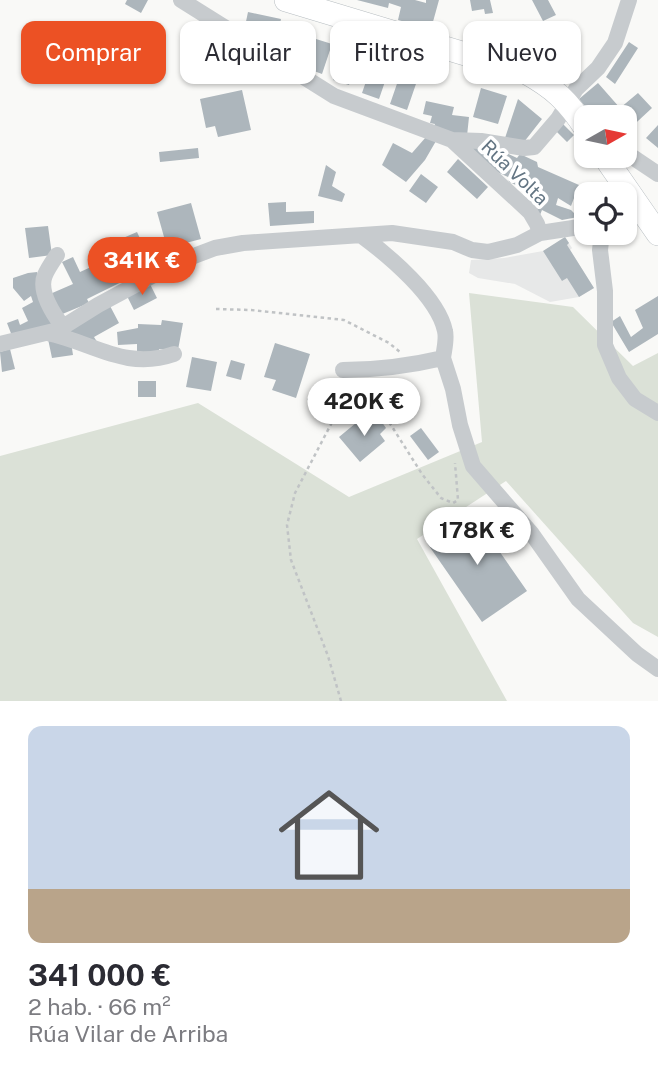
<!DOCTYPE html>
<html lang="es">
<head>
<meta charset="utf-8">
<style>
	:root { --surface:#fff; --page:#f7f7f7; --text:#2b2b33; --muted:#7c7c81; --line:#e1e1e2; --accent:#ec5124 }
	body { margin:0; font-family:"Public Sans",sans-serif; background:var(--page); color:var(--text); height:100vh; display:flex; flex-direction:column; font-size:26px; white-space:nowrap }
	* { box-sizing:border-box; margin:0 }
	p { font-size:23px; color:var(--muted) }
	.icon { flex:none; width:38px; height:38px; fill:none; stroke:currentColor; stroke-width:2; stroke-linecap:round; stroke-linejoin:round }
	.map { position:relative; height:701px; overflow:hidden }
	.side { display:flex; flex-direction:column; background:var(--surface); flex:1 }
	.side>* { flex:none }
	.top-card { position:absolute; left:21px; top:21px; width:616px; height:63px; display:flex; gap:14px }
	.needle { width:46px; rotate:81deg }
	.fabs { position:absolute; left:574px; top:105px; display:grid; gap:14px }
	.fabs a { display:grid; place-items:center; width:63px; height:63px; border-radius:14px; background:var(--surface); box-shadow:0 2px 5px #0004; font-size:35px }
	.price { position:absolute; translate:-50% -60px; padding:0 16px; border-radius:24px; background:#fff; color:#222; font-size:23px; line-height:46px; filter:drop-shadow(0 2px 4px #0008) }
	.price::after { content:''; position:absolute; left:50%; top:42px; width:21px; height:16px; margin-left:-10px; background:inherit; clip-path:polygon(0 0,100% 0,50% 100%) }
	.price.on { background:var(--accent); color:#fff }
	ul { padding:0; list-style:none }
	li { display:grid; align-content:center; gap:14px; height:371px; padding:0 28px }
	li+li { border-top:2px solid var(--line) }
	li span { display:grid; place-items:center; height:217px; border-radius:14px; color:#555 }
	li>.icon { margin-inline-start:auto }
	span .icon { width:126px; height:126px; fill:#fffc; stroke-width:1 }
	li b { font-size:30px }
	.tag { padding:0 24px; border-radius:14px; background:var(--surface); box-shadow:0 2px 5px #0004; font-size:24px; line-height:63px }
	.tag.on { background:var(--accent); color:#fff }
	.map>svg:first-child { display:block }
	.built { fill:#e7e8e8 }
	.green { fill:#dbe1d7 }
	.building { fill:#adb6bc }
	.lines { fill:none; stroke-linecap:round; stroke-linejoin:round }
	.secondary-casing { stroke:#b7bdc1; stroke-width:24 }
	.path { stroke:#c0c3c5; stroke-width:2.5; stroke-dasharray:3.5 3.5; stroke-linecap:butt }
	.street { stroke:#c7cbce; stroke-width:16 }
	.secondary { stroke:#fff; stroke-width:23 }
	.labels { text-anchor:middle; stroke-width:7; stroke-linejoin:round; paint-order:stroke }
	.street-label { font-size:19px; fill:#637583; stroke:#fff }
</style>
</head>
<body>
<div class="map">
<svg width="658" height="701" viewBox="0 0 658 701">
	<rect width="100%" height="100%" fill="#f9f9f7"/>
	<path class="built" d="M 565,237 L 572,248 L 570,250 L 594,288 L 579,297 L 550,302 L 515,284 L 478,278 L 469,273 L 471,260 L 504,258 L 543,251 Z"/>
	<path class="green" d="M 469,293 L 573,307 L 633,366 L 658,353 L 658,637 L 633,623 L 506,481 L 417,539 L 507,701 L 0,701 L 0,456 L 198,403 L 349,497 L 482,442 Z"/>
	<path class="building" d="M 127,0 L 148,0 L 141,13 L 125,4 Z
		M 357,0 L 415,0 L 426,3 L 426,0 L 439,0 L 431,29 L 398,20 L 401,7 L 389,3 L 388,8 Z
		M 470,0 L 490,0 L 493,13 L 485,14 L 484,9 L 472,11 Z
		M 532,0 L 548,0 L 556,15 L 543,21 Z
		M 248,12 L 281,19 L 277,39 L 244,31 Z
		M 123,22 L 142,26 L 141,35 L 121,31 Z
		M 534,23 L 555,35 L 541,60 L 529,54 L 533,48 L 518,39 L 525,27 L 530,30 Z
		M 289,27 L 309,31 L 304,60 L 284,56 Z
		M 316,39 L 332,44 L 322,74 L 306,68 Z
		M 629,42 L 638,48 L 615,84 L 606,77 Z
		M 555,45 L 565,48 L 556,73 L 546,69 Z
		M 343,50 L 359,56 L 349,85 L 333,80 Z
		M 372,64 L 389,70 L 379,99 L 362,93 Z
		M 400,75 L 417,81 L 407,110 L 390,104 Z
		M 598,83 L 620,108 L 638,93 L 652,108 L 625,133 L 625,117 L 594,117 L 579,99 Z
		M 481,88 L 507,96 L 498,124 L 473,117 Z
		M 242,90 L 251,130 L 218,137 L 215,126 L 206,128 L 200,99 Z
		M 518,99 L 542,119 L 524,142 L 505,138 Z
		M 426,101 L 454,107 L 452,115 L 469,117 L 467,136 L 433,129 L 435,124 L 430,123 L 432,116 L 423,114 Z
		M 561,122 L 574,135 L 567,142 L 554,129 Z
		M 658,125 L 658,148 L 646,138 Z
		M 426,137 L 436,141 L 425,160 L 406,182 L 382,165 L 393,143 L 412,153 Z
		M 469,144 L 500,150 L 517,158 L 520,154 L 537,162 L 538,167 L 579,185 L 571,206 L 558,198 L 556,205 L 571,210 L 578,217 L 562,220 L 542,210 L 540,215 L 528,202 L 533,188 L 523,188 L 509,182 L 508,177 L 484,166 Z
		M 198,148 L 199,158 L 160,162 L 159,152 Z
		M 458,159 L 488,187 L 477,199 L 447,172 Z
		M 326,165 L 336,172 L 332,186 L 345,194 L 342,202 L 318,196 Z
		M 421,174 L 438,187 L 426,203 L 409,191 Z
		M 286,202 L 286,212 L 314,211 L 314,223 L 270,226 L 268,203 Z
		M 191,203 L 201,239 L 167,248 L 170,258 L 87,299 L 89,303 L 60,315 L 50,294 L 73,284 L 62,262 L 73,257 L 80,272 L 113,257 L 109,244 L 137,232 L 145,249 L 166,244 L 157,212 Z
		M 48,226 L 52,255 L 29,258 L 25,228 Z
		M 565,237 L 569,243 L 567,245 L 594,288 L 579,297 L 567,278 L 562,281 L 543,251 Z
		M 37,272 L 44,298 L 57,325 L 12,336 L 7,323 L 18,319 L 20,325 L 28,321 L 22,308 L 33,302 L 31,296 L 24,301 L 13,288 L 13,278 L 28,273 Z
		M 150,284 L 157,298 L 134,310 L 127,296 Z
		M 658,296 L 658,334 L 629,352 L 611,322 L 620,316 L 631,337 L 643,328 L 635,310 Z
		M 109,304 L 119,323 L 94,337 L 101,348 L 66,330 Z
		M 162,320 L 183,323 L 178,350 L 159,349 L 159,355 L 137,353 L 137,344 L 118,345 L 117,332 L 138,328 L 138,324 L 161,325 Z
		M 48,339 L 71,342 L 73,355 L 52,358 Z
		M 275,343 L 310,354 L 296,398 L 272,390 L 276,380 L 264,377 Z
		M 10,349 L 15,369 L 2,372 L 0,352 Z
		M 192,357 L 217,362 L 211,391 L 186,387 Z
		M 231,360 L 245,364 L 241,380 L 226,376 Z
		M 138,381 L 156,381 L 156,397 L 138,397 Z
		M 314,385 L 328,392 L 320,407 L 307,400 Z
		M 362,418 L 371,425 L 379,418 L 386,428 L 380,434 L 385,441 L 360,462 L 339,437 Z
		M 421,428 L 439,452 L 428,460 L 410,436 Z
		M 472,512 L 527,591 L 482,622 L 427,543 Z"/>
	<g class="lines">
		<g class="secondary-casing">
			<path id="secondary" d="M 286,0 L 525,72 C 554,88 568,101 586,129
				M 604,156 L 658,234"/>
		</g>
		<path class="path" d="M 216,309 L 251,310 L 344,320 L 389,343 L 400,352
			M 369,386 L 370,392 L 422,474 L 441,498 L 453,503 L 458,500 L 455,463
			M 341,701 L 328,656 L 291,560 L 287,525 L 295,493 L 352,384"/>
		<path class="street" d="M 181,0 L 334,96 L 452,140 L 481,141 L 524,148 L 534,147 L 558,119 L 576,89 L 598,68 L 615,43 L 629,0
			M 452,140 L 530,212 L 537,224 L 540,233
			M 625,152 L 658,174
			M 602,233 L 600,250 L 605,291 L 605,345 L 619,378 L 635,399 L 658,413
			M 57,255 C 53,261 48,268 45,275 C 38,291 54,315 63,327
			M 47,333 C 92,342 125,371 174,354
			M 0,344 L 58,330 L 98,305 L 178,262 L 215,248 L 243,243 L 392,233 L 453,242 L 472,250 L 488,252 L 517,245 L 540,233 L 586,226
			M 443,358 L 453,389 L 460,425 L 473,466 L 532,534 L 578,599 L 637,654 L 658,669
			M 343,370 C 378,370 409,366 443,358 C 444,350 447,339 445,331 C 438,297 389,256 362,236"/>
		<use href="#secondary" class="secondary"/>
	</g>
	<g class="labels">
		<g class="street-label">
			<text transform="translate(515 172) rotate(44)" y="7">Rúa Volta</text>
		</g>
	</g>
</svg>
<div class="fabs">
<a><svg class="needle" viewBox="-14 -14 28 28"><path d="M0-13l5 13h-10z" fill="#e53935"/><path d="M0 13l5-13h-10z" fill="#7c7c81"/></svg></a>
<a><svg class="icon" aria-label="locate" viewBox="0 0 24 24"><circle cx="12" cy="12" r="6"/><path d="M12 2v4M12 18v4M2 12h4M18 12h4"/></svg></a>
</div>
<b class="price on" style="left:142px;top:297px">341K €</b>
<b class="price" style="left:364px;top:438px">420K €</b>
<b class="price" style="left:477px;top:567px">178K €</b>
<div class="top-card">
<a class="tag on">Comprar</a>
<a class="tag">Alquilar</a>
<a class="tag">Filtros</a>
<a class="tag">Nuevo</a>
</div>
</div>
<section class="side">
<ul>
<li><span style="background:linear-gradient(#c9d6e8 75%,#b9a48a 0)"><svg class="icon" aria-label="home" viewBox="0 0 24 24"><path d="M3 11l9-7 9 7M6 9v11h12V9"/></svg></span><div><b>341 000 €</b><p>2 hab. · 66 m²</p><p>Rúa Vilar de Arriba</p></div></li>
</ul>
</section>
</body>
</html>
